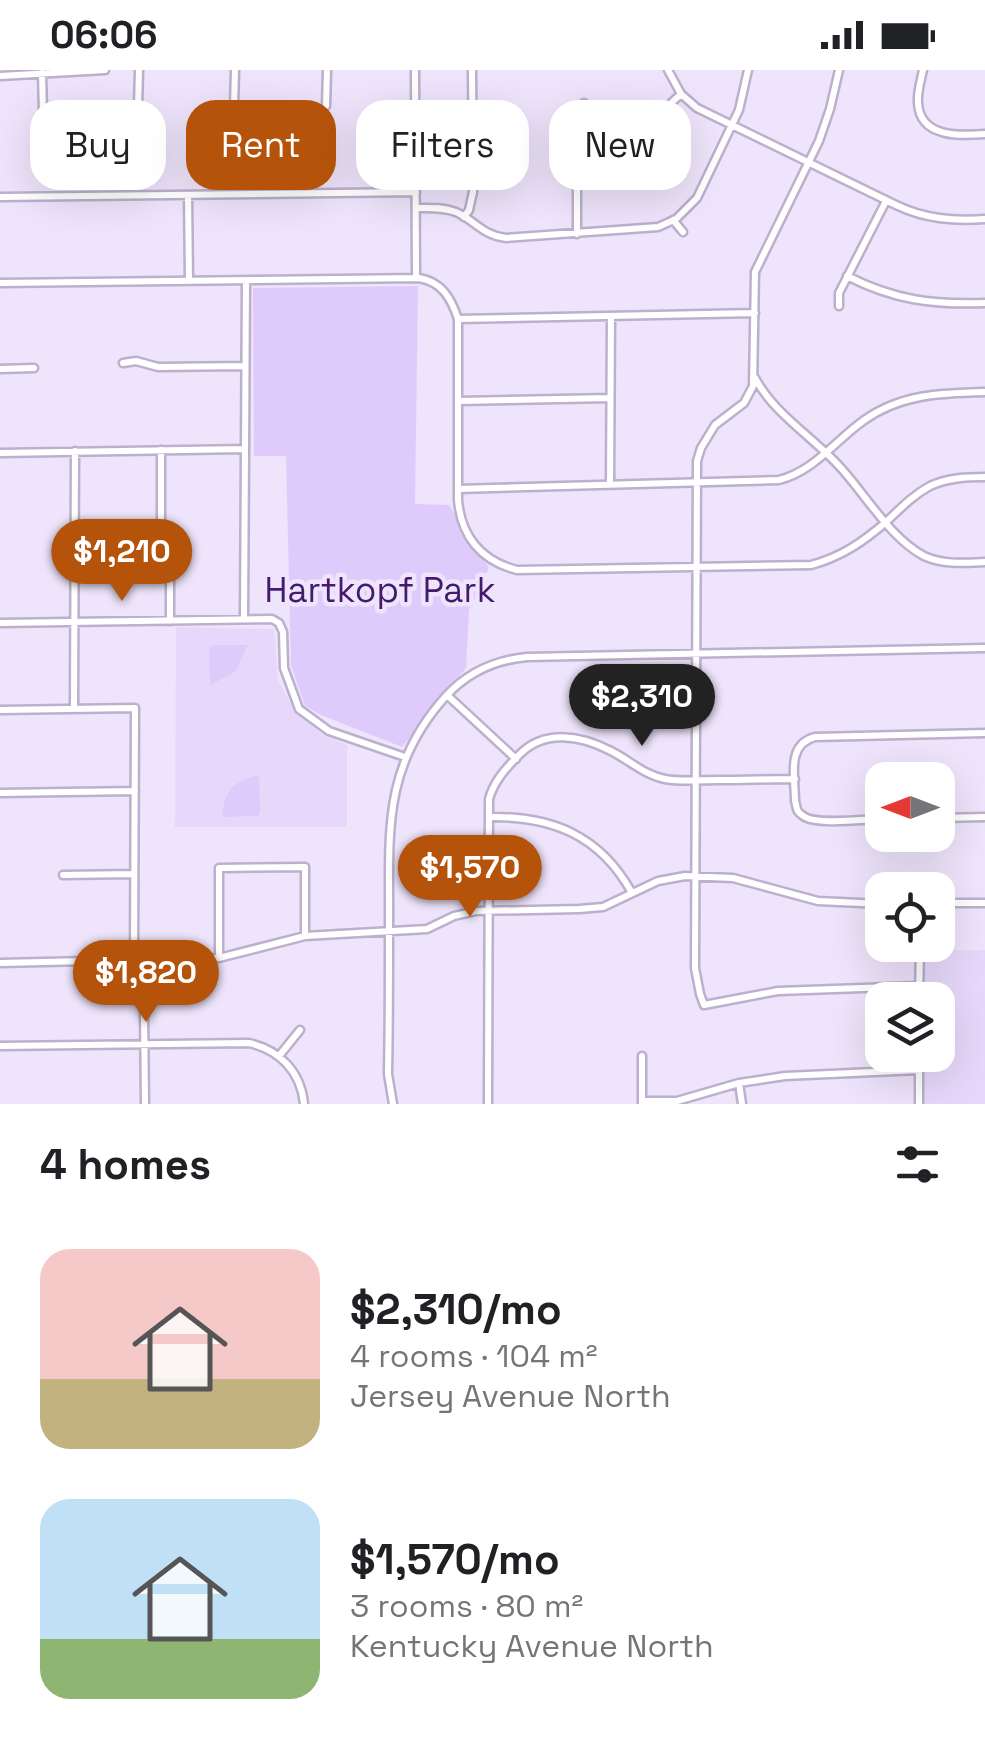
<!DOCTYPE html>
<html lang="en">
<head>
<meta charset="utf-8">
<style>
	:root { --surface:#fff; --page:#f6f6f6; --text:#202124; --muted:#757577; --accent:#b45309 }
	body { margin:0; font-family:"Space Grotesk",sans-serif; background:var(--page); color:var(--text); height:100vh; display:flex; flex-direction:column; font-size:38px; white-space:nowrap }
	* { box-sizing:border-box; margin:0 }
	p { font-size:32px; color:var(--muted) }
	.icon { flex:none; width:55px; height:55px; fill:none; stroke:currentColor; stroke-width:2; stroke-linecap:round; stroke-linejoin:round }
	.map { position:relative; height:1034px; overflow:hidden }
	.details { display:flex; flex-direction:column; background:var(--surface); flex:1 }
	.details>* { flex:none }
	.banner { position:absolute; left:30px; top:30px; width:925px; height:90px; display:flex; gap:20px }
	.needle { width:65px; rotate:270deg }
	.fabs { position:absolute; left:865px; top:692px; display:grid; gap:20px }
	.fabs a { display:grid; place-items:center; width:90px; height:90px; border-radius:20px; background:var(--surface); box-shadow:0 10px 40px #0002; font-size:50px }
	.price { position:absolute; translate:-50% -85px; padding:0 22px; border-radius:35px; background:var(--accent); color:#fff; font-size:32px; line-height:65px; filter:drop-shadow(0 2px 5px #0008) }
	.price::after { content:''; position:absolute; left:50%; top:60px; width:30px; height:22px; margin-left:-15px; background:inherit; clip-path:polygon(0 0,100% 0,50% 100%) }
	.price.selected { background:#222; color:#fff }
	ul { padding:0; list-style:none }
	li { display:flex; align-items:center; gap:30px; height:250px; padding:0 40px }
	li span { display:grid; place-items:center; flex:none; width:280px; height:200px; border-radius:30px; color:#555 }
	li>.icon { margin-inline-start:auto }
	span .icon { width:120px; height:120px; fill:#fffc; stroke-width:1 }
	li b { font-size:42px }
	h2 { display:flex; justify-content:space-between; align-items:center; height:120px; padding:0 40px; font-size:42px }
	.chip { padding:0 35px; border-radius:30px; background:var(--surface); box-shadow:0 10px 40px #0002; font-size:35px; line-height:90px }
	.chip.selected { background:var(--accent); color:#fff }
	.status { display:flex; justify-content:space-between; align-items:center; height:70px; padding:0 50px; background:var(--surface); direction:ltr }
	.status svg { height:28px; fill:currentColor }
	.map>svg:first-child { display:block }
	.built { fill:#e7d8fb }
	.green { fill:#dfcbfb }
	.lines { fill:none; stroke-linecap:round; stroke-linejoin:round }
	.minor-casing { stroke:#bcb0cc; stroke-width:11 }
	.minor { stroke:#fff; stroke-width:6 }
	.labels { text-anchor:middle; stroke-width:9; stroke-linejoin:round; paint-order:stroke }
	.park-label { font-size:35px; fill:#45196c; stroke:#eee4fb }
</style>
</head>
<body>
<div class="status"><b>06:06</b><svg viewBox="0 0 49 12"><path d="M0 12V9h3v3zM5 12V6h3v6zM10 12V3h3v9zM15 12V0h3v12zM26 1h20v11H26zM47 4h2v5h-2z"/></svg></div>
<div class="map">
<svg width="985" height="1034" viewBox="0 0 985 1034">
	<rect width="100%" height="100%" fill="#eee4fb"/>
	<path class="built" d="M 176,557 L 274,559 L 278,610 L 293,638 L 322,664 L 347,675 L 347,757 L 175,757 Z
		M 985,880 L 985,1034 L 923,1034 L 923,985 L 938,985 L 938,930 L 923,930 L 923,881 Z"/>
	<path class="green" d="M 418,216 L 415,434 L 449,435 L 489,498 L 469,540 L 466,598 L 402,677 L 321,645 L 305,636 L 291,595 L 286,386 L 254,386 L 253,218 Z
		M 213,575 L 248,575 L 235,602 L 210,615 L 209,579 Z
		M 259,705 L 260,742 L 258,746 L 222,747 C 225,720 232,712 259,705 Z"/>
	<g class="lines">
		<g class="minor-casing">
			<path id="minor" d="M 415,0 L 416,208
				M 668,0 L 681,24 L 697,38 L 896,135 C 925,149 953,151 985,149
				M 839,0 L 830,39 L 819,71 L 755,202 L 753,316 L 744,333 L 715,355 L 701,378 L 697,391 L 695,898 L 700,924 L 704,935 L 778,921 L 919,916
				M 923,0 C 921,10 917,22 918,33 C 920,68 960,66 985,64
				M 42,3 L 43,44
				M 0,6 L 105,0
				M 138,36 L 139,0
				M 326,36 L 327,0
				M 234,37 L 235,0
				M 577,74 C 636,73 639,62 681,24
				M 188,125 L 189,211
				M 0,127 L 416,122
				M 416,138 C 429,138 443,137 456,142 C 476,151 482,165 506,168 L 658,157 L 676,149 L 697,128 L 739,40 L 748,0
				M 464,147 L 469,140 L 473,122 L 472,0
				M 673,150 L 683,162
				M 577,164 L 577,54 L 584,33
				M 847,206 C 894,230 933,235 985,233
				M 0,213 L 419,208 C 442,212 451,228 458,249 L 458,430 C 461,466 481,491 517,500 L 811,495 C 841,487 863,472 886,452 C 900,439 913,425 930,416 C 947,408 966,407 985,407
				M 839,236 L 839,223 L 886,131
				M 458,249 L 755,243
				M 123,293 L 136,291 L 158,297 L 245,296
				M 0,299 L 34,298
				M 755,308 C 774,344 813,367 840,397 C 865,424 891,469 924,486 C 943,495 965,493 985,492
				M 458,331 L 610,328
				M 161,380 L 161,479 L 170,503 L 170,551
				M 0,383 L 245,379
				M 610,414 L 611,246
				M 458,419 L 779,410 C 814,401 835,371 863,351 C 900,324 941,323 985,322
				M 244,549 L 246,211
				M 0,553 L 272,549 L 279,553 L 283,562 L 284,598 L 299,639 L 329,661 L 405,687
				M 447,625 L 516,689
				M 74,639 L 75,381
				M 0,640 L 135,638 L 134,890 L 135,909 L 144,942 L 145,1034
				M 0,723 L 135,721
				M 489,747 C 552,746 600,765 632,823
				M 938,748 L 985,747
				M 882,749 C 866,749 813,756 802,745 C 796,741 797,738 795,731 C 795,708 786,674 815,667 L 985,663
				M 63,805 L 134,804
				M 938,833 L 985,833
				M 219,888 L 219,798 L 305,797 L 305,866
				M 0,893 L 219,888 L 305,866 L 427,859 L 454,846 L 476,841 L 579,839 L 603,837 L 658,811 L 685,806 L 733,808 L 818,831 L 882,834
				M 919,930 L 920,875
				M 0,976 L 249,973 C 280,980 301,1002 304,1034
				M 279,986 L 300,960
				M 739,1013 L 742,1034
				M 642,1031 L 677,1031 L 739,1013 L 785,1006 L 919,1000
				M 642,1033 L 642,986
				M 393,1034 L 388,1004 C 389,955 389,907 389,858 C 390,767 380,699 446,626 C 468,602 494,590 527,587 L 985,578
				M 488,1034 L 489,729 C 494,711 506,698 519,685 C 544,659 580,665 611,681 C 629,690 644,705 665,709 C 682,712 701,710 718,710 C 744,710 770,709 795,709
				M 919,1034 L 919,985"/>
		</g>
		<use href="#minor" class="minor"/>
	</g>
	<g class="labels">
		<g class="park-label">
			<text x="380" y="532">Hartkopf Park</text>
		</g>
	</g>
</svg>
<div class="fabs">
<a><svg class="needle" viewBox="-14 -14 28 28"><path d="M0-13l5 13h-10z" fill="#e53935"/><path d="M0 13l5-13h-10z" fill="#757577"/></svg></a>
<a><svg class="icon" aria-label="locate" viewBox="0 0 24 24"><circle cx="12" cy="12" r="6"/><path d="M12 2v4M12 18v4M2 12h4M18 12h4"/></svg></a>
<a><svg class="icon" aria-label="layers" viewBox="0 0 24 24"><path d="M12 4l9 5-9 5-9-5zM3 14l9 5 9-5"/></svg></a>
</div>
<b class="price" style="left:122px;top:534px">$1,210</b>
<b class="price selected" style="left:642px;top:679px">$2,310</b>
<b class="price" style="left:470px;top:850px">$1,570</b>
<b class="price" style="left:146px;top:955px">$1,820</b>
<div class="banner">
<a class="chip">Buy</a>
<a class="chip selected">Rent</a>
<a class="chip">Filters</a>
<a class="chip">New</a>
</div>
</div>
<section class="details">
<h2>4 homes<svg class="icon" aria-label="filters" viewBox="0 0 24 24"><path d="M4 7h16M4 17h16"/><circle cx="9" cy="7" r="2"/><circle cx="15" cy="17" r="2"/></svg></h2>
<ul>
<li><span style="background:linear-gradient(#f6c9c9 65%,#c2b280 0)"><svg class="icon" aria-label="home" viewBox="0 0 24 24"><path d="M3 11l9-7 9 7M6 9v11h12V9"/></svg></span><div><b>$2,310/mo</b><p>4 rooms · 104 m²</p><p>Jersey Avenue North</p></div></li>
<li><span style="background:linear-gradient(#bfe0f5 70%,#8fb573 0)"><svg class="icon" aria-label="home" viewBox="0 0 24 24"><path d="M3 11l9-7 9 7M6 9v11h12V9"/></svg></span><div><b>$1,570/mo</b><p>3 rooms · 80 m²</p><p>Kentucky Avenue North</p></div></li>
</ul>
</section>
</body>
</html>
